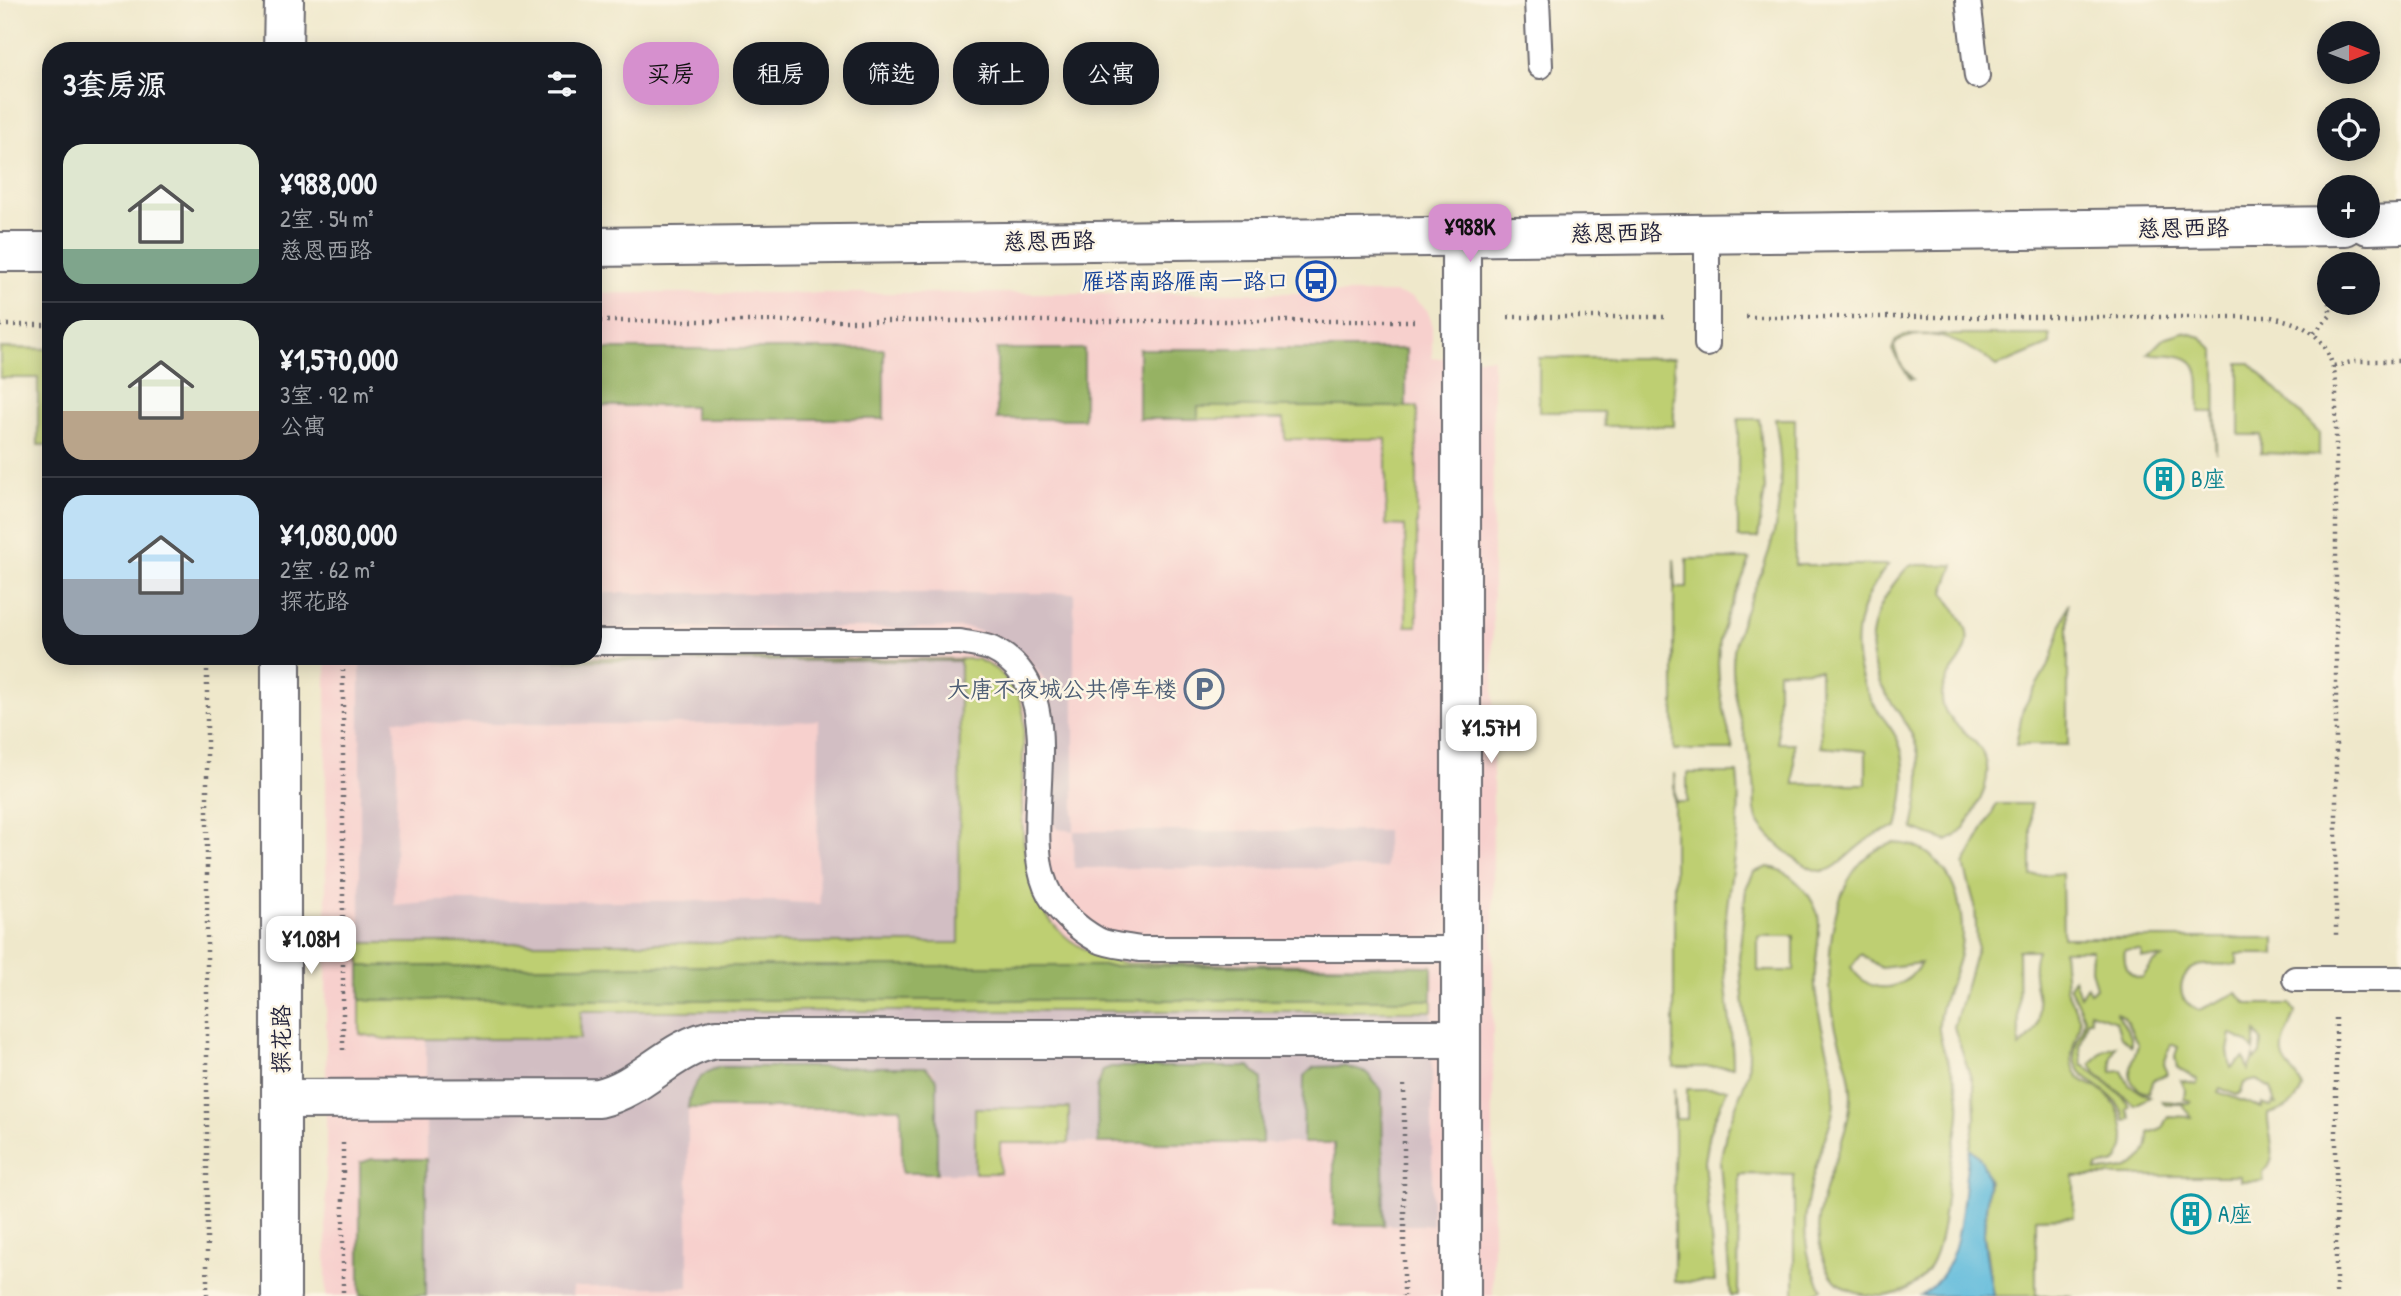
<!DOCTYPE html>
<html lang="zh">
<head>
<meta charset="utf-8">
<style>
	:root { --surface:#171b24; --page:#20242c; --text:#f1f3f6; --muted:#9ea1a6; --line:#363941; --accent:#d690ce }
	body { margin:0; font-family:"Patrick Hand","LXGW WenKai TC",sans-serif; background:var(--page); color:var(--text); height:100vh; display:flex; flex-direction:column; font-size:26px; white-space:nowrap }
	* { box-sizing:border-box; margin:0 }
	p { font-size:23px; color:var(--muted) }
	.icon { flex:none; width:38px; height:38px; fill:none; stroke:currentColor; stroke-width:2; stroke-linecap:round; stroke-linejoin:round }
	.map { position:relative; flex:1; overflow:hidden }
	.details { position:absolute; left:42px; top:42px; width:560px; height:623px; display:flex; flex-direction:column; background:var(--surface); border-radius:28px; box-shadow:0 4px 18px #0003 }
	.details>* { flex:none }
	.hud { position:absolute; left:623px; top:42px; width:665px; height:63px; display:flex; gap:14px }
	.needle { width:46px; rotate:90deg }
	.fabs { position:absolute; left:2317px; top:21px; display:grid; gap:14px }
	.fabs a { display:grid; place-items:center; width:63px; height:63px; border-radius:50%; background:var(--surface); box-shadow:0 4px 18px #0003; font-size:35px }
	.price { position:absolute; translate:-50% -60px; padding:0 16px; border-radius:14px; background:#fff; color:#222; font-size:23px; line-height:46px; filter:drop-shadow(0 2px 4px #0008) }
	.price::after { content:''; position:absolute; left:50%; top:42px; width:21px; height:16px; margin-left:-10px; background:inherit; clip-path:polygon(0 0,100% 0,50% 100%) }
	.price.active { background:var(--accent); color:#111 }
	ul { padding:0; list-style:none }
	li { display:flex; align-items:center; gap:21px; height:175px; padding:0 21px }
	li+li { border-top:2px solid var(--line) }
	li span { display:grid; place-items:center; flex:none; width:196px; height:140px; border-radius:21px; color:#555 }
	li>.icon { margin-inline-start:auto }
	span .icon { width:84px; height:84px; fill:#fffc; stroke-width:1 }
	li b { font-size:30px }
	h2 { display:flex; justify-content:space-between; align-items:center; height:84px; padding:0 21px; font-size:30px }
	.chip { padding:0 24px; border-radius:28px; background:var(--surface); box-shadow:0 4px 18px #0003; font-size:24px; line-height:63px }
	.chip.active { background:var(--accent); color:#111 }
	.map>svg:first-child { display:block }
	.built { fill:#f7d0cd }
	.industrial { fill:#d2bec3; fill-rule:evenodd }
	.green { fill:#becf72; stroke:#707856; stroke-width:2; fill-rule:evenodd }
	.forest { fill:#96b264; stroke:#5c6a50; stroke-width:2 }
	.water { fill:#5dbadb; stroke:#406e8b; stroke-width:2 }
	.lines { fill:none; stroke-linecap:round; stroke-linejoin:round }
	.service-casing { stroke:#6a676d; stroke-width:28 }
	.minor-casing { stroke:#6a676d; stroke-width:42 }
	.tertiary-casing { stroke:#6a676d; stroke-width:42 }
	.path { stroke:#6a676d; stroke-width:4.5; stroke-dasharray:2 5; stroke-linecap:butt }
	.service { stroke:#fff; stroke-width:24 }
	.minor { stroke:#fff; stroke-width:38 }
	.tertiary { stroke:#fff; stroke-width:38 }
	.labels { text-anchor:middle; stroke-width:5; stroke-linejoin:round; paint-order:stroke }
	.street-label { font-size:23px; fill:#22223b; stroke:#fcf5e5 }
	.transit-label { font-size:23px; fill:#164399; stroke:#fcf5e5; text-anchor:end }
	.culture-label { font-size:23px; fill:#0d838f; stroke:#fcf5e5; text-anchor:start }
	.service-label { font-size:23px; fill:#4e5e75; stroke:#fcf5e5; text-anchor:end }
</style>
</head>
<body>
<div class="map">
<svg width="2401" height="1296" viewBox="0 0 2401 1296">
	<rect width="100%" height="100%" fill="#fcf5e5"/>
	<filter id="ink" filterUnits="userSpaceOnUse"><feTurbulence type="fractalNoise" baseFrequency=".0143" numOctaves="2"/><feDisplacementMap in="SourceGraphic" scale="14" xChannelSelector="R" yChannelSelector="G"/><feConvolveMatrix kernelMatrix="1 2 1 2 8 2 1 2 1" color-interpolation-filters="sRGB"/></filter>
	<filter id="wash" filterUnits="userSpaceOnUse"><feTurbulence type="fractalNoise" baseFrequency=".00686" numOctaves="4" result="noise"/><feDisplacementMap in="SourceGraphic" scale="28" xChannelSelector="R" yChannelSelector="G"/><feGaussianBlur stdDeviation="1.57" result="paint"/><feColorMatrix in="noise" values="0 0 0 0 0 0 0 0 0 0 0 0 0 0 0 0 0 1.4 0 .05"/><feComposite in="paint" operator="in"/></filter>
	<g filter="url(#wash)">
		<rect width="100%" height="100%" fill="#efe8cb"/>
		<path class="built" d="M 593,293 L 1394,293 L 1413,298 L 1427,310 L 1432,323 L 1432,358 L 1493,358 L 1493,1296 L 326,1296 L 326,656 L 593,656 Z"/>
		<path class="industrial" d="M 593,593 L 1074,593 L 1074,831 L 1386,831 L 1386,868 L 1074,868 L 1074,831 L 1057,829 L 1053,823 L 1053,718 L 1050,695 L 1043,678 L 1026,655 L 1003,638 L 968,628 L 593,628 Z
			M 360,660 L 960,660 L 960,943 L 360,943 ZM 394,720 L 455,724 L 758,724 L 819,720 L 817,859 L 820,904 L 774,901 L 439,901 L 394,905 L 397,766 Z
			M 580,1011 L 1432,1011 L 1432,1225 L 1384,1225 L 1384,1101 L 1373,1078 L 1353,1067 L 1316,1067 L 1306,1073 L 1303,1143 L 1262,1143 L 1262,1080 L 1257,1071 L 1249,1067 L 1109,1067 L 1098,1077 L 1098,1143 L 1069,1143 L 1069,1108 L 975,1108 L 975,1173 L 938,1173 L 937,1080 L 933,1071 L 927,1067 L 732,1066 L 705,1073 L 694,1084 L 688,1105 L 688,1287 L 573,1287 L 572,1296 L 426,1296 L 426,1039 L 580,1039 Z"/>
		<path class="green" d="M 2183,332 L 2201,337 L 2215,351 L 2216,453 L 2214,412 L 2199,412 C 2199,361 2202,354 2148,354 L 2164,338 Z
			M 1905,335 L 2050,335 L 2050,344 L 1997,366 C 1972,346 1927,323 1897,342 L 1894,347 L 1900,364 L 1913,379 L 1910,379 L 1892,350 L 1896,340 Z
			M 0,348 L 51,349 L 51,445 L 38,445 L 38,378 L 0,378 Z
			M 1539,358 L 1674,358 L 1674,426 L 1604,426 L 1603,412 L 1539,412 Z
			M 2239,363 L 2250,363 L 2319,433 L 2319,455 L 2261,453 L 2261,435 L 2239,435 Z
			M 1198,407 L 1417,407 L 1417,626 L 1406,626 L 1405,526 L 1386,525 L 1386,439 L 1285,439 L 1284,419 L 1198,419 Z
			M 1738,419 L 1759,419 L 1760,426 L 1765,489 L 1758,538 L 1738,538 Z
			M 1775,419 L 1795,419 L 1795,565 L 1888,565 C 1854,607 1845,655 1873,703 C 1882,718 1896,731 1901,749 C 1908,775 1903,802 1897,828 C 1859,832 1841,873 1821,871 C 1804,870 1768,838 1759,823 C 1752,811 1756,795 1754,782 C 1749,739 1728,694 1734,651 C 1738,623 1752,596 1762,571 C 1782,521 1785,471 1775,419 ZM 1820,670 L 1821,747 L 1866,751 L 1866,784 L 1794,784 L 1794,743 L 1778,743 L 1778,671 Z
			M 1674,559 L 1676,588 L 1687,588 L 1687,559 L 1750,559 C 1743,580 1733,599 1725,620 C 1710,664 1723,706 1733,750 L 1674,750 Z
			M 1910,565 L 1954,565 L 1944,592 C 1950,605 1962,615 1966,629 C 1975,659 1941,670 1942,698 C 1942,736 2016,737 1975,810 C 1968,823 1961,836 1947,841 L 1913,829 C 1918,804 1923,779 1918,753 C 1913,729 1897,712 1885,692 C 1857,647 1876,599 1910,565 Z
			M 2068,603 L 2068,745 L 2016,745 L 2023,709 L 2052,658 Z
			M 360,657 L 977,659 C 1003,670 1020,687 1024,716 C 1024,813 999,939 1126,963 L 1432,966 L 360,966 L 360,943 L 959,943 L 960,661 L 360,660 Z
			M 1674,773 L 1676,802 L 1687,802 L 1687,773 L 1737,773 C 1744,829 1727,882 1724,938 C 1722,982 1733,1024 1733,1067 L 1674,1067 Z
			M 1997,804 L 2031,804 L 2031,876 L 2062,873 L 2063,938 L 2275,938 L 2275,954 L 2237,954 L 2237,965 C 2225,965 2210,963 2198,966 C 2175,974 2176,1003 2199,1010 L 2237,993 L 2247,1004 L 2290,1004 L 2295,1012 C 2292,1027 2281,1039 2283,1055 C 2285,1069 2300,1074 2302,1088 C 2297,1104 2283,1111 2268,1114 C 2266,1133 2282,1156 2263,1172 L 2263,1181 L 2240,1181 L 2240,1176 L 2074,1176 L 2074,1217 L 2036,1218 L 2036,1295 L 2074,1296 L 1993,1296 L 1984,1234 L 1989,1181 L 1976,1153 L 1970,1148 L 1975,1119 L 1974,1087 L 1954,1027 L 1977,947 L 1975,906 L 1964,865 ZM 2018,950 L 2037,950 C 2023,987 2061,1018 2019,1047 ZM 2063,950 L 2092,950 L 2091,969 L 2096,988 L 2090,992 L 2087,986 L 2080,996 L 2074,978 L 2069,986 L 2084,1017 C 2084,1032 2072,1045 2075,1059 C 2080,1087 2116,1085 2125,1121 L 2131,1119 L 2126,1109 L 2130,1106 L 2121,1095 L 2082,1064 L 2080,1047 L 2087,1020 L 2091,1020 L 2090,1012 L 2116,1021 L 2121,1037 L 2131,1046 L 2131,1037 L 2116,1011 L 2124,1017 L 2138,1044 C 2134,1064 2117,1082 2149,1093 L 2154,1079 L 2168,1074 L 2164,1064 L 2171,1044 L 2178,1047 L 2175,1056 L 2177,1067 L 2198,1080 L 2197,1084 L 2181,1080 L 2185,1089 L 2184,1099 L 2191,1101 L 2189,1103 L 2162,1101 L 2165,1104 L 2182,1104 L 2191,1117 L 2168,1116 L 2162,1128 L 2149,1133 C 2149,1167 2125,1172 2096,1171 L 2097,1167 L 2116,1163 C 2131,1143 2123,1109 2105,1093 C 2096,1085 2081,1084 2075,1071 C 2066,1052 2079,1038 2080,1019 L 2066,989 ZM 2125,950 L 2141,950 L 2142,957 L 2162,958 L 2153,963 L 2142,978 C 2127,977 2123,963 2125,950 ZM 2256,1032 L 2262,1041 L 2261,1054 L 2255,1059 L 2254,1056 L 2248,1070 L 2244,1058 L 2231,1068 L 2228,1051 L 2231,1034 L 2247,1042 L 2254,1051 ZM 2256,1080 L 2271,1088 L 2276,1104 L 2273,1103 L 2271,1107 L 2262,1104 L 2262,1108 L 2218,1092 L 2220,1088 L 2236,1095 L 2241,1093 L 2244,1083 Z
			M 1893,843 C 1948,843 1969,906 1960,954 C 1955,979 1937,1003 1939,1030 C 1941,1054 1958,1075 1959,1100 C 1961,1125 1952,1149 1949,1174 C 1942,1218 1946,1291 1882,1296 C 1862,1296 1842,1292 1831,1275 C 1794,1216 1849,1155 1851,1096 C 1851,1070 1840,1048 1835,1024 C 1823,969 1826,862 1893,843 ZM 1861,954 L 1881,968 L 1921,963 C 1904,992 1870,997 1851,967 Z
			M 1768,867 C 1789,869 1810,892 1817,912 C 1823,930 1813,964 1815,985 C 1817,1025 1836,1063 1834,1100 C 1834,1116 1827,1132 1822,1146 C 1806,1196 1794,1240 1822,1289 L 1810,1296 L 1794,1296 L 1794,1175 L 1739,1174 L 1738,1296 L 1731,1296 L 1720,1162 L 1726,1133 L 1748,1073 L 1749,1054 L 1739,957 L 1746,888 L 1754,872 ZM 1758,936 L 1794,936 L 1794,971 L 1758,971 Z
			M 360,1000 L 1432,1000 L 1432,1011 L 581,1011 L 580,1039 L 385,1039 L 360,1034 Z
			M 2116,1046 L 2111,1058 L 2112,1072 L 2122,1071 L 2129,1085 L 2150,1097 L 2135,1105 L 2096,1073 L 2091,1064 L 2102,1051 Z
			M 1674,1089 L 1676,1119 L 1687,1119 L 1687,1089 L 1727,1089 L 1709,1133 L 1704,1161 L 1715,1282 L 1674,1282 Z
			M 975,1108 L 1069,1108 L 1069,1143 L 1000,1143 L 1000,1173 L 975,1173 Z"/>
		<path class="forest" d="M 593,349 L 884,349 L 884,419 L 694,419 L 694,406 L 593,406 Z
			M 997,349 L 1084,349 L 1084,419 L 997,419 Z
			M 1139,349 L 1406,349 L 1406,407 L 1198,407 L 1198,419 L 1139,419 Z
			M 360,966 L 1432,966 L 1432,1000 L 360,1000 Z
			M 1344,1066 L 1367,1073 L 1382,1091 L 1384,1225 L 1334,1225 L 1334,1143 L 1303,1143 L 1304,1076 L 1314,1067 Z
			M 720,1067 L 926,1067 L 937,1080 L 937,1173 L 902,1173 L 901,1108 L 688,1108 C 690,1087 699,1073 720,1067 Z
			M 1250,1067 L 1262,1079 L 1262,1143 L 1098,1143 L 1097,1089 L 1103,1070 L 1111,1067 Z
			M 372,1159 L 426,1159 L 426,1296 L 360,1296 L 360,1163 Z"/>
		<path class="water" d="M 1970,1148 C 2000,1173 1983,1202 1984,1236 C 1985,1256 1990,1276 1993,1296 L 1921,1296 C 1969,1262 1959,1199 1970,1148 Z"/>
	</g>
	<g filter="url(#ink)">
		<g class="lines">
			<g class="service-casing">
				<path id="service" d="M 1537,0 L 1540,66
					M 1968,0 L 1977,76
					M 1707,232 L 1707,344
					M 593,642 L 960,642 C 970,644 983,645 992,649 C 1077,689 1017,818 1046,887 C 1055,909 1078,929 1098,940 C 1110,946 1127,946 1140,949 L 1461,949
					M 2295,979 L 2401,979"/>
			</g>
			<g class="minor-casing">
				<path id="minor" d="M 1461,235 L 1461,1296
					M 281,1099 L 599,1098 C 644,1088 670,1046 717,1039 L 1461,1039"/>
			</g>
			<g class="tertiary-casing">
				<path id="tertiary" d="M 283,51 L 284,0
					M 2368,225 L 2401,224
					M 593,247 L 2345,226
					M 0,252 L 51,252
					M 281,656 L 281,1296"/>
			</g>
			<path class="path" d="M 1508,317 L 1667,317
				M 1746,317 L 2271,317 C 2312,325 2330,340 2336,383 L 2336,939
				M 593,321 L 1415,321
				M 0,325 L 51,325
				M 2314,333 L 2330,316 L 2330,303
				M 2334,366 L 2356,361 L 2401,361
				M 207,656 L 207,1296
				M 343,656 L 343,1054
				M 2336,1018 L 2336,1296
				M 1404,1085 L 1404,1296
				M 343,1143 L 343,1296"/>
			<use href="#service" class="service"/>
			<use href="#minor" class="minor"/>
			<use href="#tertiary" class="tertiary"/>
		</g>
	</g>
	<defs>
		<g id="bus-ring" transform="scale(2.0125)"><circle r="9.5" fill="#fcf5e5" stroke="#1a4fb4" stroke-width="1.5"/><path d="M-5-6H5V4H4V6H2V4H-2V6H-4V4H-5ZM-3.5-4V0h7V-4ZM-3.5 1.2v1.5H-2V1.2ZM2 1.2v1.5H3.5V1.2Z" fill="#1a4fb4"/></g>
		<g id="building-ring" transform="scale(2.0125)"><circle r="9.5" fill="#fcf5e5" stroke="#0f9aa8" stroke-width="1.5"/><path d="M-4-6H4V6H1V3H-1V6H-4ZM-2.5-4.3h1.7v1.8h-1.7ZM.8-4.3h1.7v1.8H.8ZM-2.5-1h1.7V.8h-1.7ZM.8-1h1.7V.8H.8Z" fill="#0f9aa8"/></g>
		<g id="parking-ring" transform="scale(2.0125)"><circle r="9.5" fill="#fcf5e5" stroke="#5c6f8a" stroke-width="1.5"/><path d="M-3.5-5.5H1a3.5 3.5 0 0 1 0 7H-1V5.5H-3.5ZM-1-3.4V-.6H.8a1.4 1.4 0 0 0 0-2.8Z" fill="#5c6f8a"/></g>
	</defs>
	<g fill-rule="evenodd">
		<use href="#bus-ring" x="1316" y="281"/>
		<use href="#building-ring" x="2164" y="479"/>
		<use href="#parking-ring" x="1204" y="689"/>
		<use href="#building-ring" x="2191" y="1214"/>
	</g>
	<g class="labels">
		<g class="street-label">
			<text transform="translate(2183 228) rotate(-1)" y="8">慈恩西路</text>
			<text transform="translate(1616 233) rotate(-1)" y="8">慈恩西路</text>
			<text transform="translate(1049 241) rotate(-1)" y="8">慈恩西路</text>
			<text transform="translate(281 1039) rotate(-90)" y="8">探花路</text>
		</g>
		<g class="transit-label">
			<text x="1289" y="289">雁塔南路雁南一路口</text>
		</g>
		<g class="culture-label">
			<text x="2191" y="487">B座</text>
			<text x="2218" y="1222">A座</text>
		</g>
		<g class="service-label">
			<text x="1177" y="697">大唐不夜城公共停车楼</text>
		</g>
	</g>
</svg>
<div class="fabs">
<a><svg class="needle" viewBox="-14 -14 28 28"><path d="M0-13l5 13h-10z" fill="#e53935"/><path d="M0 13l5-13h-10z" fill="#9ea1a6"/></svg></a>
<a><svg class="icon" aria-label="locate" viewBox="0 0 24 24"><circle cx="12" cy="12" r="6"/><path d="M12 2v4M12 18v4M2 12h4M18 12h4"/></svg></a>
<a>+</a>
<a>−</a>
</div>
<b class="price active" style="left:1470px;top:264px">¥988K</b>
<b class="price" style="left:1491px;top:765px">¥1.57M</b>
<b class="price" style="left:311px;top:976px">¥1.08M</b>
<div class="hud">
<a class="chip active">买房</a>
<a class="chip">租房</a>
<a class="chip">筛选</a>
<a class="chip">新上</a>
<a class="chip">公寓</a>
</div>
<section class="details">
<h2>3套房源<svg class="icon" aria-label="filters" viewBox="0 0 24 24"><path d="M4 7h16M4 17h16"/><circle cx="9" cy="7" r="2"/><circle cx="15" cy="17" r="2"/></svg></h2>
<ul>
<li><span style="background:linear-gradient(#dfe7d0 75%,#7fa58c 0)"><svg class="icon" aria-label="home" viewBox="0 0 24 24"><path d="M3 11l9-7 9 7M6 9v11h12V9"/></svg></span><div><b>¥988,000</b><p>2室 · 54 m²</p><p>慈恩西路</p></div></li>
<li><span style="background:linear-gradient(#dfe7d0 65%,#b9a48a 0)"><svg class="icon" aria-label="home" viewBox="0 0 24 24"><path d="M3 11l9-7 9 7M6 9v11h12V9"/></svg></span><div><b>¥1,570,000</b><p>3室 · 92 m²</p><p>公寓</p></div></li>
<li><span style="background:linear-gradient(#bfe0f5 60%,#9aa5b1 0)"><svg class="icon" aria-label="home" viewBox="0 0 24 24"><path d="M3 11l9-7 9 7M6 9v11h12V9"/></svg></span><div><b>¥1,080,000</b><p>2室 · 62 m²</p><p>探花路</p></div></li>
</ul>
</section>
</div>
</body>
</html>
